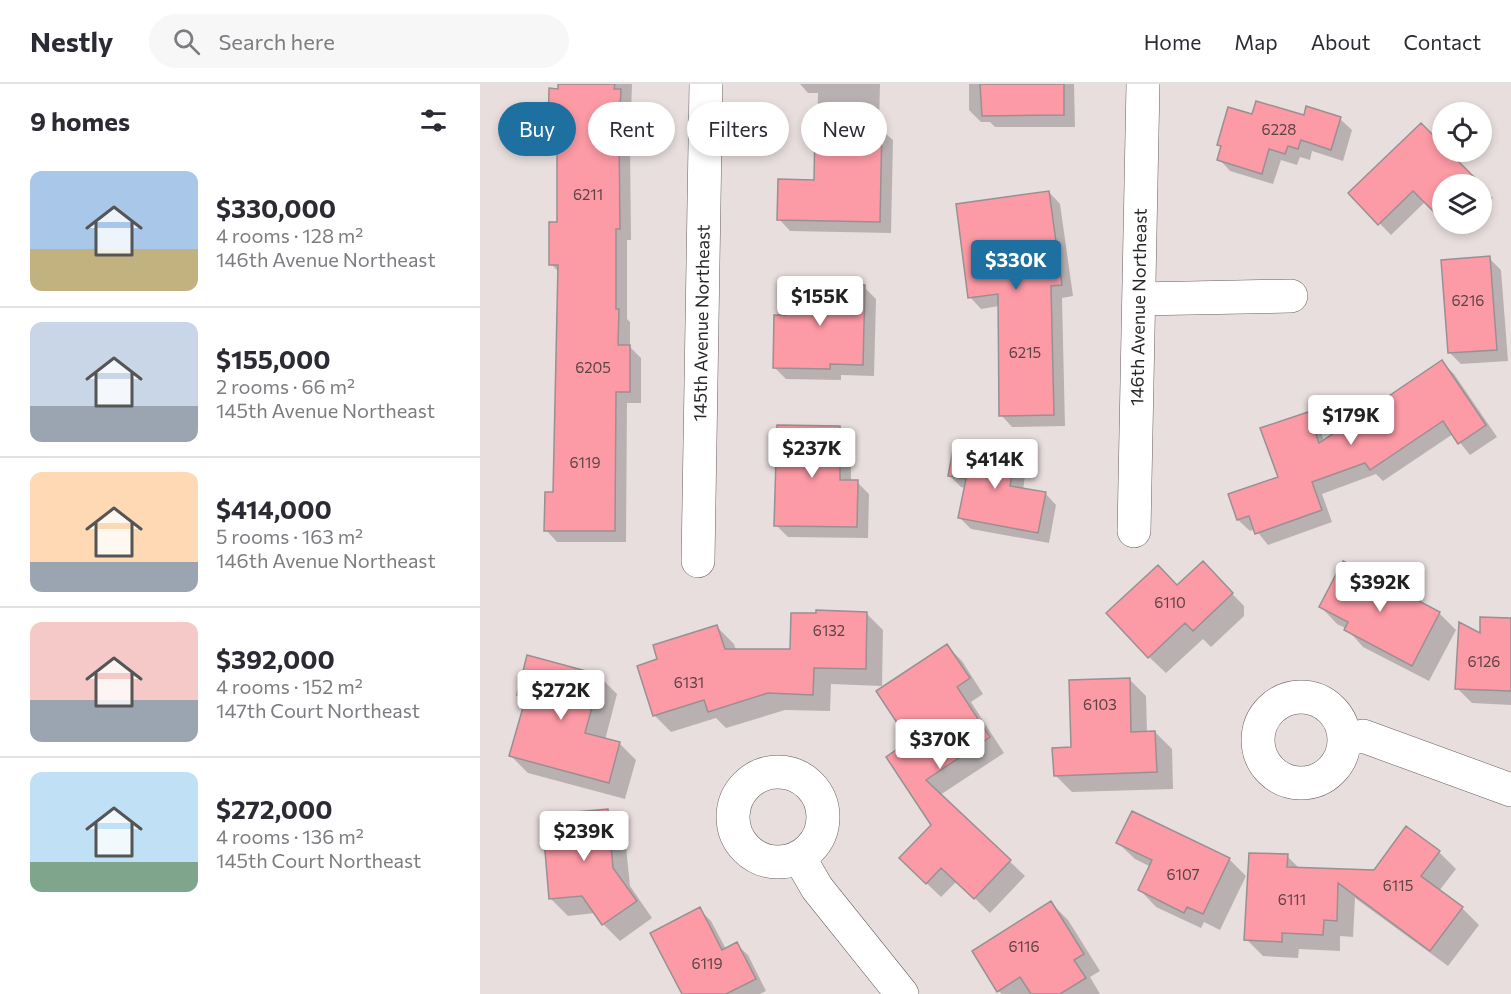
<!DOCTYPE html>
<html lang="en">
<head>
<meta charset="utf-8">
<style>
	:root { --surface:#fff; --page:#f7f7f7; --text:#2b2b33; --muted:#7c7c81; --line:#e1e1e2; --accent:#1e70a1 }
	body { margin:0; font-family:Commissioner,sans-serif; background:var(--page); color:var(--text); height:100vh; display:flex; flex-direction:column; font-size:22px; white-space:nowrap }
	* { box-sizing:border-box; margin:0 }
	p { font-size:20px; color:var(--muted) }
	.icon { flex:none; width:33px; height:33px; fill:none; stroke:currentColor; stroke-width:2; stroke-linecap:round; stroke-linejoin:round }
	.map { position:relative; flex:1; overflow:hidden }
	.drawer { display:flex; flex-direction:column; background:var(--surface); width:480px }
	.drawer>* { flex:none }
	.top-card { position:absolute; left:18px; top:18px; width:570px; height:54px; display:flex; gap:12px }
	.buttons { position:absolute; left:952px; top:18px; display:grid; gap:12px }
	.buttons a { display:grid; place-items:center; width:60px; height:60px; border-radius:50%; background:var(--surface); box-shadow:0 3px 9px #0003; font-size:30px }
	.price { position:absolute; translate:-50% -51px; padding:0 14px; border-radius:6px; background:#fff; color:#222; font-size:20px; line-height:39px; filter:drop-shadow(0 2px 3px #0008) }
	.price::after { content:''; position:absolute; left:50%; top:36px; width:18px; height:14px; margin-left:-9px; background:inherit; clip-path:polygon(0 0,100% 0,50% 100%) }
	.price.current { background:var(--accent); color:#fff }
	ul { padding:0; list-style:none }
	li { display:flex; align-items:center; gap:18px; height:150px; padding:0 30px }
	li+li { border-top:2px solid var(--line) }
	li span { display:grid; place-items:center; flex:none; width:168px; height:120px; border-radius:12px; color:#555 }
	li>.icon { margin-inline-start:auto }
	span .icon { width:72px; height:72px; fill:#fffc; stroke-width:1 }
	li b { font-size:26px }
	h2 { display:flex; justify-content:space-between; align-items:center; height:72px; padding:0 30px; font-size:26px }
	.chip { padding:0 21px; border-radius:27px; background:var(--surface); box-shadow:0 3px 9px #0003; font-size:21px; line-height:54px }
	.chip.current { background:var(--accent); color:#fff }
	header { display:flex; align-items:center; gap:36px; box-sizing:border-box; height:84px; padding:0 30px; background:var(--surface); border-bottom:2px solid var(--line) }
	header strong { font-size:28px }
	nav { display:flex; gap:33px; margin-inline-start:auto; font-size:21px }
	.search { width:420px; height:54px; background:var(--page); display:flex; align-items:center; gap:15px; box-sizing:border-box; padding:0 21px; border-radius:33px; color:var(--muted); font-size:22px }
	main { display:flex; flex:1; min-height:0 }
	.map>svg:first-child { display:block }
	.shadow { fill:#0003 }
	.building { fill:#fc9aa5; stroke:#999091; stroke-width:1.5 }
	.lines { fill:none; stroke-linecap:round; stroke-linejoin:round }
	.street-casing { stroke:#685f60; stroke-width:34 }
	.street { stroke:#fff; stroke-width:33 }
	.labels { text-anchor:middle; stroke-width:4.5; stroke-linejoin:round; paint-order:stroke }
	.number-label { font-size:15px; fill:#5e4346 }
	.street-label { font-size:18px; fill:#292626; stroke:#fff }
</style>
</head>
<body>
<header>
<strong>Nestly</strong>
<div class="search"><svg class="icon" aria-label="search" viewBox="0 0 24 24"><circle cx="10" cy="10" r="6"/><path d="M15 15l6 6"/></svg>Search here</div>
<nav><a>Home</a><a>Map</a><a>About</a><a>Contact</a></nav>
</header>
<main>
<section class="drawer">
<h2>9 homes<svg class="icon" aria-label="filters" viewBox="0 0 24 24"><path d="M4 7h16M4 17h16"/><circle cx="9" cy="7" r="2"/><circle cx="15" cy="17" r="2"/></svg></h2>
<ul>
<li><span style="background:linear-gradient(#a9c7e8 65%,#c2b280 0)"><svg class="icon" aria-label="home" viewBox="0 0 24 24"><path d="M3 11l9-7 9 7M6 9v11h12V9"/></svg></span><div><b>$330,000</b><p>4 rooms · 128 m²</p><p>146th Avenue Northeast</p></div></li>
<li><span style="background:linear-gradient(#c9d6e8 70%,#9aa5b1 0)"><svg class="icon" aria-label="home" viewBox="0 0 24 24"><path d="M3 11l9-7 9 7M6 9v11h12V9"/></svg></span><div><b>$155,000</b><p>2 rooms · 66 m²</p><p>145th Avenue Northeast</p></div></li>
<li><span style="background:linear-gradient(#ffd9b3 75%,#9aa5b1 0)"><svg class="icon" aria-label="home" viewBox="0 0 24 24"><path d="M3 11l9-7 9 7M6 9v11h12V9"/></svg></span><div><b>$414,000</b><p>5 rooms · 163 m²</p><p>146th Avenue Northeast</p></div></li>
<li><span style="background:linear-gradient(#f6c9c9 65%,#9aa5b1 0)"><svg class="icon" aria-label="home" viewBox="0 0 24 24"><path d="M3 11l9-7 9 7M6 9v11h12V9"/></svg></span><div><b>$392,000</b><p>4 rooms · 152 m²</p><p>147th Court Northeast</p></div></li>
<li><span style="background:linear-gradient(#bfe0f5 75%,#7fa58c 0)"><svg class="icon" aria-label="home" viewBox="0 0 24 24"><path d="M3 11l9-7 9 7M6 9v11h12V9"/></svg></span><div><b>$272,000</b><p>4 rooms · 136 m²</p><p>145th Court Northeast</p></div></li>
</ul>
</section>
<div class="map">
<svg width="1031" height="910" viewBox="0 0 1031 910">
	<rect width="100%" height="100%" fill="#e8dede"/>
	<path class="shadow" d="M 79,0 L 152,0 L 150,60 L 151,156 L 147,156 L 147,235 L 150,238 L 150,263 L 161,274 L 161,319 L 147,319 L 146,458 L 77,458 L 66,446 L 75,409 L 80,189 L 71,180 L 78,140 L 78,54 L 70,45 Z
		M 320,0 L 400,0 L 399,44 L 413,56 L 411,149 L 310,147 L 299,135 L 336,97 L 338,9 L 328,9 Z
		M 489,0 L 594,0 L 595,43 L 515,43 L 510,38 L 501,38 L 489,26 Z
		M 773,32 L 860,35 L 872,46 L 863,77 L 832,67 L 830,76 L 820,73 L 817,81 L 801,76 L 793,100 L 750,87 L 739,75 L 742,64 L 738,60 Z
		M 963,63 L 963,68 L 967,68 L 999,100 L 963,100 L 963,135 L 946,117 L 911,151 L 870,109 Z
		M 1002,103 L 1013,114 L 1002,125 Z
		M 569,108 L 580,120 L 593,212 L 582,214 L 585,342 L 532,343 L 521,331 L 519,222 L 501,225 L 490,213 Z
		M 967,140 L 986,140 L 977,149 Z
		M 1009,174 L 1021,186 L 1028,277 L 981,280 L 969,268 Z
		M 384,203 L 396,215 L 394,292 L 361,291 L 361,296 L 306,295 L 294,283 L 307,232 Z
		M 962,278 L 974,290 L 1017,353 L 990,371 L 973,350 L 903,397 L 896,390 L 842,410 L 852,438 L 788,461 L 775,445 L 770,447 L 758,436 L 800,394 L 827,330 L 839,341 L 844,357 Z
		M 360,344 L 371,356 L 371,398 L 377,398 L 389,410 L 388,454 L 308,453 L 296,441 Z
		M 535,373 L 546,385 L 543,406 L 565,409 L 576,421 L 569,459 L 491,445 L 480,434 L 485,404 L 481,403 L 469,391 Z
		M 739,496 L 764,522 L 764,532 L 731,563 L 723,555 L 686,589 L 669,573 L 697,502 Z
		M 841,523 L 959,529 L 976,546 L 949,597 L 883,563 L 867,545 L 857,540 Z
		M 386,529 L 403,546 L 402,602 L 351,600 L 350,627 L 305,626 L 246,644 L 236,634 L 191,648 L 174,631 L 179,576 L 237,543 L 254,560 L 256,566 L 312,566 Z
		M 1031,536 L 1031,621 L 992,619 L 977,604 L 1001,551 Z
		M 467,562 L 482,577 L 503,610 L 491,618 L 524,669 L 460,711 L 545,792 L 510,829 L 477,797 L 461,813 L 436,789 L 452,741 L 431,658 Z
		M 120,593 L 137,610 L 125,656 L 139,659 L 156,676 L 145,715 L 48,689 L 31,672 L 46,618 L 38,610 Z
		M 649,595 L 666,612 L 667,648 L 675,648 L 692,665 L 693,705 L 592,708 L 575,691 L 593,664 Z
		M 127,727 L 144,744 L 150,802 L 172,834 L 140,857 L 123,840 L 115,829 L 88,832 L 71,815 Z
		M 638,759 L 749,775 L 766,792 L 740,846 L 724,838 L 721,844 L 676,823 L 660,806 L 671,783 L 655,775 Z
		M 959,768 L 976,785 L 959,807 L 982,824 L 999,841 L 968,882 L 875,814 L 873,853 L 860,852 L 860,867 L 819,865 L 818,874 L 783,872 L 766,855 L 807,772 L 820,785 L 895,788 Z
		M 571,819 L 588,836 L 620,887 L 610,893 L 620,910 L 522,910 L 518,907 Z
		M 219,825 L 231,837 L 246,865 L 256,860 L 268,871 L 286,907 L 280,910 L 203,910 Z"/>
	<path class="building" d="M 78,0 L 135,0 L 134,5 L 141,5 L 139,47 L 140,145 L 136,145 L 136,225 L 139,225 L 138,261 L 150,261 L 150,308 L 136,308 L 135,447 L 64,447 L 65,408 L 73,408 L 78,181 L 69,181 L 69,138 L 77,138 L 77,46 L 68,46 L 69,4 L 78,5 Z
		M 500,0 L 584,0 L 584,31 L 502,32 Z
		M 776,17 L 824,31 L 826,22 L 861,33 L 851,66 L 821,56 L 818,65 L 808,62 L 805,70 L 789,65 L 782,90 L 737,76 L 741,62 L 737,61 L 748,23 L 772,30 Z
		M 941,39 L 963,61 L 963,68 L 969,68 L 1001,100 L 963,100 L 963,137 L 933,107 L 898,141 L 868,109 Z
		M 335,41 L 402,42 L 400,138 L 297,136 L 298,95 L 334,96 Z
		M 569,107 L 582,201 L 571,202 L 574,331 L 519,332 L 518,210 L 488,214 L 476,120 Z
		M 1010,172 L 1017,266 L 968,269 L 961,176 Z
		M 307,200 L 385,201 L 383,281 L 350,280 L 350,285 L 293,284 L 294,231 L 306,231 Z
		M 962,276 L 1006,341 L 978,360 L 963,337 L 890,386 L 885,379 L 832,398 L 842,426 L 775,450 L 769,432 L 757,436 L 748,410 L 798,393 L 780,344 L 828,328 L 839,359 Z
		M 297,341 L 360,342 L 360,396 L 378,396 L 377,443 L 294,442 Z
		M 474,360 L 536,371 L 530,402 L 566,408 L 558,449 L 478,434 L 486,395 L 468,392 Z
		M 723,477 L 753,509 L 713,547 L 705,539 L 668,574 L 626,529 L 678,481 L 697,501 Z
		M 863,477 L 960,528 L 932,582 L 864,546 L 868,538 L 839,523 Z
		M 336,526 L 387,528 L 386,585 L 334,584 L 333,611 L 288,609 L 228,628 L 224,616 L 173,632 L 157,582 L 177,575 L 173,561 L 237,541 L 245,565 L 310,565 L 311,529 L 336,529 Z
		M 1000,533 L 1031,534 L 1031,607 L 975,605 L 979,538 L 1000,549 Z
		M 467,560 L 490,594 L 477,603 L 510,653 L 446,696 L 531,776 L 494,815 L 461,784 L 446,800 L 419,774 L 451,741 L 406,673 L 429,657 L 396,607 Z
		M 47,571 L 121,591 L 105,649 L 140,658 L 129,699 L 29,672 L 46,613 L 37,611 Z
		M 650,594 L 651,648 L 675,647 L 677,688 L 574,692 L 572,664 L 591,663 L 589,596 Z
		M 128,725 L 133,784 L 157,817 L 122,841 L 102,812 L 69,815 L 62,731 Z
		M 652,727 L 750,774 L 723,830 L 707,823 L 704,829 L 658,806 L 672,776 L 636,759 Z
		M 926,742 L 960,767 L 941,792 L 983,823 L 950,867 L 858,799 L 857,837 L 844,836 L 843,851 L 802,849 L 802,858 L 764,856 L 769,769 L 808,770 L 807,783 L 894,786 Z
		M 571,817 L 604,870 L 594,876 L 606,894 L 580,910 L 551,910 L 540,893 L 517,908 L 492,867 Z
		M 220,823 L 242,866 L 257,858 L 276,895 L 246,910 L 202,910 L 170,849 Z"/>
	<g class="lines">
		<g class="street-casing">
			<path id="street" d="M 659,215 L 811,212
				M 654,447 L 663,0
				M 218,477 L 226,0
				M778 656a43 43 0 1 1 86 0a43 43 0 1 1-86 0Z
				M 865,656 L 883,652 L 1031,706
				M253 733a45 45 0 1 1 90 0a45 45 0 1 1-90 0Z
				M 319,773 L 337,804 L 422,910"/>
		</g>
		<use href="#street" class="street"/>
	</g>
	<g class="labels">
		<g class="number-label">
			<text x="799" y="51">6228</text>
			<text x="108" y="116">6211</text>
			<text x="988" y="222">6216</text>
			<text x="545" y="274">6215</text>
			<text x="113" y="289">6205</text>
			<text x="105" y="384">6119</text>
			<text x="690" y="524">6110</text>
			<text x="349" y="552">6132</text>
			<text x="1004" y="583">6126</text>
			<text x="209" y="604">6131</text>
			<text x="620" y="626">6103</text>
			<text x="703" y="796">6107</text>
			<text x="918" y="807">6115</text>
			<text x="812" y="821">6111</text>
			<text x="544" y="868">6116</text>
			<text x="227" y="885">6119</text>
		</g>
		<g class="street-label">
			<text transform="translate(659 223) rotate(-89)" y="6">146th Avenue Northeast</text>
			<text transform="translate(222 239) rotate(-89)" y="6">145th Avenue Northeast</text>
		</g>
	</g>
</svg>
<div class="buttons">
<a><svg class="icon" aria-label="locate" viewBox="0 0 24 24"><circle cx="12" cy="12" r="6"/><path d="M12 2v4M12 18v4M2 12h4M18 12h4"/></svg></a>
<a><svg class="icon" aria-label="layers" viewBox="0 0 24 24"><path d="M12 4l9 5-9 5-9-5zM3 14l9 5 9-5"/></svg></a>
</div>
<b class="price current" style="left:536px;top:207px">$330K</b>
<b class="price" style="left:340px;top:243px">$155K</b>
<b class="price" style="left:871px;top:362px">$179K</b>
<b class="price" style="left:332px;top:395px">$237K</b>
<b class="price" style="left:515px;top:406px">$414K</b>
<b class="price" style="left:900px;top:529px">$392K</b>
<b class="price" style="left:81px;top:637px">$272K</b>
<b class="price" style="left:460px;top:686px">$370K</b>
<b class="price" style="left:104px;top:778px">$239K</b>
<div class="top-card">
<a class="chip current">Buy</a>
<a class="chip">Rent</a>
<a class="chip">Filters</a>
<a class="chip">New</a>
</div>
</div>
</main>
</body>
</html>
